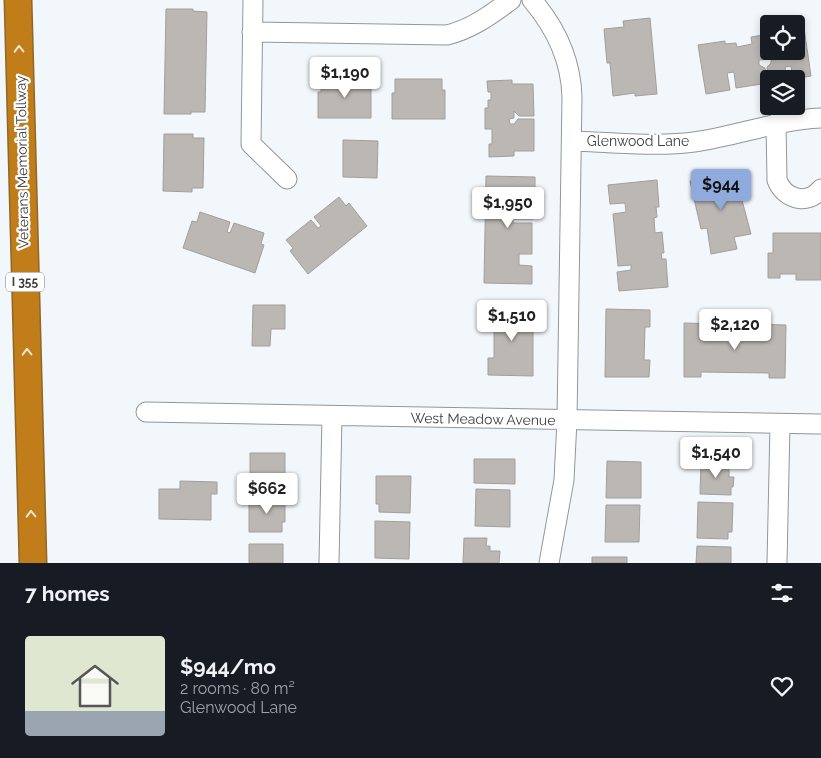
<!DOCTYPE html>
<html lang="en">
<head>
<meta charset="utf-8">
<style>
	:root { --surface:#171b24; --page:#242831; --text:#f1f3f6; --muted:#9ea1a6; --accent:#8fabdd }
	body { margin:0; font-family:Raleway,sans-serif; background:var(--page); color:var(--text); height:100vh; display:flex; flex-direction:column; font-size:19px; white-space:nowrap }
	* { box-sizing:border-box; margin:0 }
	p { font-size:16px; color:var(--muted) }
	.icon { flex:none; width:28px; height:28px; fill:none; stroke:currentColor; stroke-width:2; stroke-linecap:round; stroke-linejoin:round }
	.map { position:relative; height:563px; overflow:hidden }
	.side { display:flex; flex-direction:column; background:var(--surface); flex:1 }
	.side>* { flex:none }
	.buttons { position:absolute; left:760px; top:15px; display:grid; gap:10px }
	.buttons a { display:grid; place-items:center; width:45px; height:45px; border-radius:5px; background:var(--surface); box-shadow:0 2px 8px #0003; font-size:25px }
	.price { position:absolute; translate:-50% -42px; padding:0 11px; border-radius:5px; background:#fff; color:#222; font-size:16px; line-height:32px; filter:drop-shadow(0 1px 2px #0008) }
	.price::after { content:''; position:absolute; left:50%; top:30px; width:15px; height:11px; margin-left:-8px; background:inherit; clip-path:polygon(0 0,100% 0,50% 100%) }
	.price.selected { background:var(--accent); color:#111 }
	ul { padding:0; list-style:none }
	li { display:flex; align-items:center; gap:15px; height:125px; padding:0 25px }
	li span { display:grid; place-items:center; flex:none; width:140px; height:100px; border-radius:5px; color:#555 }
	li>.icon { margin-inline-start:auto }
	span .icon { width:60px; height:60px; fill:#fffc; stroke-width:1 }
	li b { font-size:21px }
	h2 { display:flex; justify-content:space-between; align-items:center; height:60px; padding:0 25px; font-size:21px }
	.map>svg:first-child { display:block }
	.building { fill:#bbb7b3; stroke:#a39e9a }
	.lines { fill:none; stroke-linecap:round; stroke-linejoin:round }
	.minor-casing { stroke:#91969a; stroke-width:21 }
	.highway-casing { stroke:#916726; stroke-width:29 }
	.minor { stroke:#fff; stroke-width:19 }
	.highway { stroke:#c07d19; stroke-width:26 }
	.oneway { stroke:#f2e5d1 }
	.labels { text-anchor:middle; stroke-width:4.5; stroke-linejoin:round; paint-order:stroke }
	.shield { fill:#fff; stroke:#767778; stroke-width:1 }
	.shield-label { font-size:12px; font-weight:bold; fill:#3b3d3e }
	.street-label { font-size:14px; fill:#3b3d3e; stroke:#fff }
</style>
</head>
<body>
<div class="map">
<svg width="821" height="563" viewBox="0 0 821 563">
	<rect width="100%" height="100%" fill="#f2f7fb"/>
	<path class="building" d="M 166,9 L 193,9 L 193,11 L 207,12 L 205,112 L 191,112 L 191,114 L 164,114 Z
		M 650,18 L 657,94 L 635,96 L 635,93 L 613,96 L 610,63 L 607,63 L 604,29 L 624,27 L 623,21 Z
		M 804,28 L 811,76 L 793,79 L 791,66 L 785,67 L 787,79 L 769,79 L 767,67 L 771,63 L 771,59 L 759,60 L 759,65 L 765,68 L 768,83 L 736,88 L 734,72 L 727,73 L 730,90 L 706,94 L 698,45 L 725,41 L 725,44 L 736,43 L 737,47 L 752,44 L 751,37 L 769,34 L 769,51 L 796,51 L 796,29 Z
		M 321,78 L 368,78 L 368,89 L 371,89 L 371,118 L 318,118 L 318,92 L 321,92 Z
		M 395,79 L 442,79 L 442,90 L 445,90 L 445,119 L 392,119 L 392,93 L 395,93 Z
		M 512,80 L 512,84 L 533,84 L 534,116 L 519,116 L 514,111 L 514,118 L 509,119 L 510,124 L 514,124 L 518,119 L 534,119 L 534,151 L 514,151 L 514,156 L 489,157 L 489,144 L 492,144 L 492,129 L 485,129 L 485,108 L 488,108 L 488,100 L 491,100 L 491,92 L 488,92 L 487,81 Z
		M 164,134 L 193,134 L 193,138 L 204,138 L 203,188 L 192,188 L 192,192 L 163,191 Z
		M 343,140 L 378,141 L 377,178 L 343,177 Z
		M 735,174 L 751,234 L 734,237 L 737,249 L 711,254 L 707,228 L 701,229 L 690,181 L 713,176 L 714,179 Z
		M 486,176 L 535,177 L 535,198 L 520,197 L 520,202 L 533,202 L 533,219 L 513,219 L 513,223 L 532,223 L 532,254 L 519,254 L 519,265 L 532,266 L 532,284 L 484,283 Z
		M 657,180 L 659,207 L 656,207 L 657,217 L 654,218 L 655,233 L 662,232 L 664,253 L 661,253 L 662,259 L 666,259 L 668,287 L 619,291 L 617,272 L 631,270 L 631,265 L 618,266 L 613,214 L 626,212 L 625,203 L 610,204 L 608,185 Z
		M 339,197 L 346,206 L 349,203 L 367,226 L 308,274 L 290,251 L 293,248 L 286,240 L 311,220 L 318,228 L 321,226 L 314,217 Z
		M 200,212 L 230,222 L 227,232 L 230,233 L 234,223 L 264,233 L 261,244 L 264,245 L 255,273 L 183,248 L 192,221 L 197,222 Z
		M 773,233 L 821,233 L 821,280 L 796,280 L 796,274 L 780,274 L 780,278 L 768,278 L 768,253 L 773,253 Z
		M 253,305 L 285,305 L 285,329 L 271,329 L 270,346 L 252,346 Z
		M 489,308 L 533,308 L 533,376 L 488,375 L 488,358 L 494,358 L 494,325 L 489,325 Z
		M 606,309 L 650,310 L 650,327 L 645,327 L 644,360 L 650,360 L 649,377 L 605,377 Z
		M 684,323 L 717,324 L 716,335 L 754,336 L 754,324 L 786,325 L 785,378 L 769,378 L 769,373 L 701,372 L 701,377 L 684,377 Z
		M 250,453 L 285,453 L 285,482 L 281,482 L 281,490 L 250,490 Z
		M 474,459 L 515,459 L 515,484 L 474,483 Z
		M 607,461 L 641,462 L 641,498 L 606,498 Z
		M 701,463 L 729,464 L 729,477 L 734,477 L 733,487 L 731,487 L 731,495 L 700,494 Z
		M 376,476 L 411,476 L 410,513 L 379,512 L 379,504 L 376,504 Z
		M 180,481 L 217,482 L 217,494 L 211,494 L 211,520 L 159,519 L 159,489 L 180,489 Z
		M 476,489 L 510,490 L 510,527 L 475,526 Z
		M 249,498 L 285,498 L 285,522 L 282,522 L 282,532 L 249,532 Z
		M 698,502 L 733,503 L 732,532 L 728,532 L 728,539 L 697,538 Z
		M 606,505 L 640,505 L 639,542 L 605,542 Z
		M 375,521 L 410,522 L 409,559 L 375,558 Z
		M 464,538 L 487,538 L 486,546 L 490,546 L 490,551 L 500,551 L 499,563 L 463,563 Z
		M 249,544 L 283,544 L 283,563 L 249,563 Z
		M 697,546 L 731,547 L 731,563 L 696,563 Z
		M 592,557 L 627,557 L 627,563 L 592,563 Z"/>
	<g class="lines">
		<g class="minor-casing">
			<path id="minor" d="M 253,0 L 251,144 L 287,179
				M 532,0 C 556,28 571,60 572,97 L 567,420 L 564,480 L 549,563
				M 252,32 L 447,35 C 472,29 490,15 511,0
				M 776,123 L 777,180 C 784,199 807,206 821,189
				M 572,141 C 610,142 657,147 694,142 C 737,136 777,120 821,118
				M 146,412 L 821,424
				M 329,563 L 332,416
				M 777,563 L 780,424"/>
		</g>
		<g class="highway-casing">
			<path id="highway" d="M 18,0 L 33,563"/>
		</g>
		<use href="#minor" class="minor"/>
		<use href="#highway" class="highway"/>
	</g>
	<defs><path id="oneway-chevron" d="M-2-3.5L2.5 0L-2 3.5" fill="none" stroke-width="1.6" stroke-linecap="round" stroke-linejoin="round" transform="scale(1.25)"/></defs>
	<g class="oneway">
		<use href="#oneway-chevron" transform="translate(19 49) rotate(-91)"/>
		<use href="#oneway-chevron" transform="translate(27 352) rotate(-91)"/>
		<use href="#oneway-chevron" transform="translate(31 514) rotate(-92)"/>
	</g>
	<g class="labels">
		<rect class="shield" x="6" y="272.5" width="38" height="19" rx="4"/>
		<g class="shield-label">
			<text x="25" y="286">I 355</text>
		</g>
		<g class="street-label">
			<text x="638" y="146">Glenwood Lane</text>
			<text transform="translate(22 162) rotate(-91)" y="5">Veterans Memorial Tollway</text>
			<text transform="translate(483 419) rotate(1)" y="5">West Meadow Avenue</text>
		</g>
	</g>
</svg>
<div class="buttons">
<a><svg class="icon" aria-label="locate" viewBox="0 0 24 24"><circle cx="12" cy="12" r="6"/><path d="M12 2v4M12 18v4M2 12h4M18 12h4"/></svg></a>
<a><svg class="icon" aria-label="layers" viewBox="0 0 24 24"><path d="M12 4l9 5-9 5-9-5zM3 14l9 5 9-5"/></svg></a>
</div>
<b class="price" style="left:345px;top:99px">$1,190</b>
<b class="price selected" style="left:721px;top:211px">$944</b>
<b class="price" style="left:508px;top:229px">$1,950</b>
<b class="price" style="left:512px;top:342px">$1,510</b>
<b class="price" style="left:735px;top:351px">$2,120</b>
<b class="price" style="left:716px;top:479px">$1,540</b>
<b class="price" style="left:267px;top:515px">$662</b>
</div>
<section class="side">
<h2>7 homes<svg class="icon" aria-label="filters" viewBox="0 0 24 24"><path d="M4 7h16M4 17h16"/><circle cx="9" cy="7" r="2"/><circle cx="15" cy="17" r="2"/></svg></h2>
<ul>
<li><span style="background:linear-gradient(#dfe7d0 75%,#9aa5b1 0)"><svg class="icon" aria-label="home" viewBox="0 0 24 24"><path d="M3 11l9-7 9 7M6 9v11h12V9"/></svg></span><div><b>$944/mo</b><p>2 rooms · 80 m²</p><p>Glenwood Lane</p></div><svg class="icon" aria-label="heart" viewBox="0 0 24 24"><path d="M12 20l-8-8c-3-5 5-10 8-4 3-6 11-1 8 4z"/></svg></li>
</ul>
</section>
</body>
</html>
